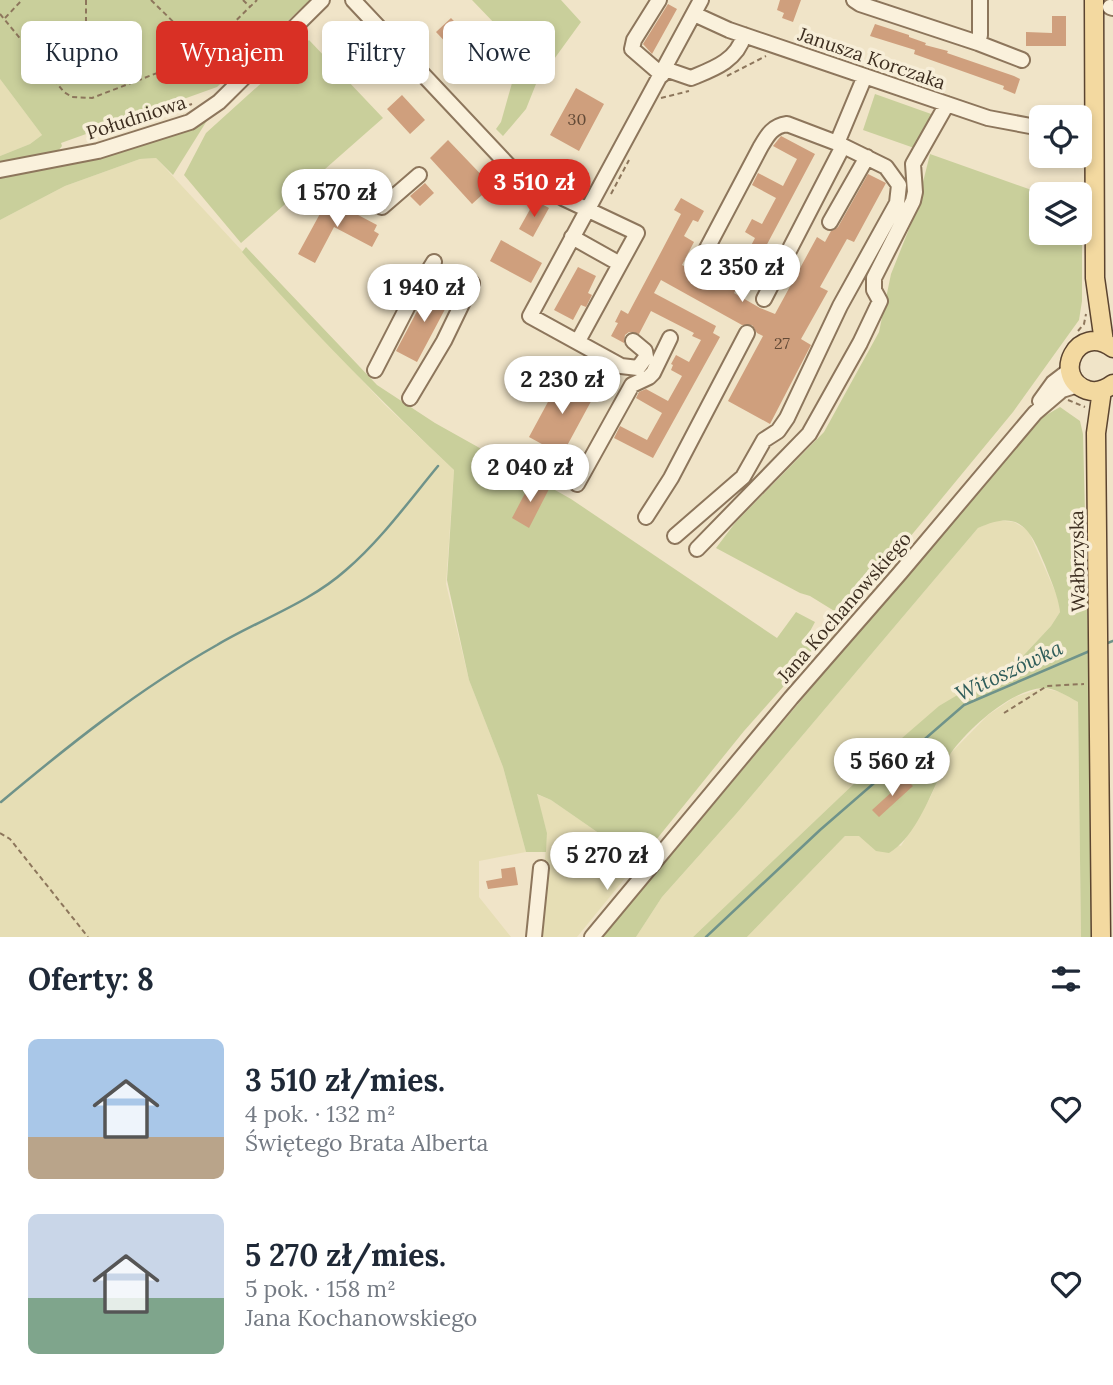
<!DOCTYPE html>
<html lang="pl">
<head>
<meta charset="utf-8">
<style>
	:root { --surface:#fff; --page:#f6f6f7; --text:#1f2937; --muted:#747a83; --accent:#d93025 }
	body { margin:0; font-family:Lora,serif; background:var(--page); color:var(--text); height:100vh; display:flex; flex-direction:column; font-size:26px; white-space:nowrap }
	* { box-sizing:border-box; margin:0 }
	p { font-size:23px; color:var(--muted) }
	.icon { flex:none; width:38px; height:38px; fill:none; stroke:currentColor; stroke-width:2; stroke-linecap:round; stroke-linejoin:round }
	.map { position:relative; height:937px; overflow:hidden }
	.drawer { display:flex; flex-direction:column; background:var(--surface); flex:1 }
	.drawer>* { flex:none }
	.hud { position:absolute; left:21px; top:21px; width:700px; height:63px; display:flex; gap:14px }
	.buttons { position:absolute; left:1029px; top:105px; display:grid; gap:14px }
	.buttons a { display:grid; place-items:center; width:63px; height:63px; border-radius:10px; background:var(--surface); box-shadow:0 4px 10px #0003; font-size:35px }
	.price { position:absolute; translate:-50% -60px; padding:0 16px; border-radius:24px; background:#fff; color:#222; font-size:23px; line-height:46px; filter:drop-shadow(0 2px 4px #0008) }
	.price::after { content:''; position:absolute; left:50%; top:42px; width:21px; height:16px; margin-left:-10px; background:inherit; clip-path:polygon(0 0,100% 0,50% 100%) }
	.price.on { background:var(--accent); color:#fff }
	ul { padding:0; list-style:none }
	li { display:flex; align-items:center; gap:21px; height:175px; padding:0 28px }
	li span { display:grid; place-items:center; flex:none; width:196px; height:140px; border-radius:10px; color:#555 }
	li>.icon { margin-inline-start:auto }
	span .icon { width:84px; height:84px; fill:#fffc; stroke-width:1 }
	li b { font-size:30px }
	h2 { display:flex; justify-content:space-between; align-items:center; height:84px; padding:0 28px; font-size:30px }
	.tag { padding:0 24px; border-radius:10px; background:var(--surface); box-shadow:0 4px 10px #0003; font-size:24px; line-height:63px }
	.tag.on { background:var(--accent); color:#fff }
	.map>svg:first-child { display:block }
	.farmland { fill:#e6deb5 }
	.green { fill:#c9cf9b }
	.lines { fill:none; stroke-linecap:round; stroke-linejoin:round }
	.stream { stroke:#6f938a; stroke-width:2.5 }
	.building { fill:#cf9f7d }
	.minor-casing { stroke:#8d765c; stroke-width:18 }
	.major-casing { stroke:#5b4430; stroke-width:21 }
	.path { stroke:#8d765c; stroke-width:2; stroke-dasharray:5 3.5; stroke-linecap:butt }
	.minor { stroke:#faf1dc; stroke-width:14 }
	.major { stroke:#f3d9a0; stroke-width:18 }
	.labels { text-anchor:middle; stroke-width:7; stroke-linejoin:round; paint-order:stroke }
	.number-label { font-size:16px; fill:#624a37 }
	.street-label { font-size:19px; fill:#3d2e20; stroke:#f7eed8 }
	.water-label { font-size:21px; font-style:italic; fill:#2f5d5a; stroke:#f7eed8 }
</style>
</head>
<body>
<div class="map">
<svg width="1113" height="937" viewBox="0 0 1113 937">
	<rect width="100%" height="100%" fill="#f0e4c8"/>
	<path class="farmland" d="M 0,79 L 42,135 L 30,144 L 0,156 Z
		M 156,158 L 384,404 L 454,470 L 446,584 L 469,680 L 503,767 L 526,852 L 479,861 L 479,897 L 511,937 L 0,937 L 0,220 L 65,186 L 140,159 Z
		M 995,520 L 1014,522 L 1028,530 L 1058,598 L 1060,612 L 1051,626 L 1023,656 L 902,738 L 693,937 L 636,937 L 662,897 L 736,814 L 978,528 Z
		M 1043,688 L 1060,692 L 1078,702 L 1081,937 L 747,937 L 845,836 L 859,835 L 901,846 L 930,798 L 950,754 L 988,715 L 1015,697 Z
		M 536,794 L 551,800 L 639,861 L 577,937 L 539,937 L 547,833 Z"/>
	<path class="green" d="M 0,0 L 310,0 L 217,87 L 61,143 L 62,146 L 55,155 L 0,163 L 0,156 L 30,144 L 42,135 L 0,79 Z
		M 472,0 L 561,0 L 581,22 L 536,84 L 526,109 L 503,136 L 496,129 L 501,122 L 521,51 Z
		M 309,40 L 383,118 L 241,243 L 184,175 L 206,133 Z
		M 875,94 L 934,115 L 917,149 L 863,130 Z
		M 208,119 L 173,175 L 156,158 L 140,159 L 65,186 L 0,220 L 0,178 L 125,150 L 168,137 Z
		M 930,154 L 1043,194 L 1041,194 L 1041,233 L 1080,233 L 1080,207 L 1082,208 L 1082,301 L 1079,320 L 1013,412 L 844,617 L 810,596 L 800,593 L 716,548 L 735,523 L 824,432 L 879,332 L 891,274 L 915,214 Z
		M 246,247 L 377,385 L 435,423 L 571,499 L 777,638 L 796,612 L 815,622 L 808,635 L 821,644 L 744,731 L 639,861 L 551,800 L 537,794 L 547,833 L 546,852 L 526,852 L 503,767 L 469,680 L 447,580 L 454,470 C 381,401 309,328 242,252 Z
		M 1060,407 L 1080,421 L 1083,434 L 1092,798 L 1093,937 L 1081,937 L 1078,702 C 1067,696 1055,688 1043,688 C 1011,690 969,728 951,753 C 944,761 941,773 937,782 C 926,806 912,839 889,853 L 876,851 L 859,836 L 845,836 L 747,937 L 693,937 L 902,738 L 939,706 L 1023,656 L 1051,626 L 1060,612 C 1058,595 1051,581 1045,565 C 1030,528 1020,509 978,528 L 736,814 L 662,897 L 636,937 L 602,937 L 1036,421 Z"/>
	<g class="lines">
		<path class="stream" d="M 1105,644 L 1113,641
			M 1,802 C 69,745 139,689 217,645 C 259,620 309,603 346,570 C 381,540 409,501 438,466
			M 706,937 L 820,830 L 964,705 L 1092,650"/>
	</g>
	<path class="building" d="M 780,0 L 801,0 L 793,22 L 782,18 L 784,13 L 777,10 Z
		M 668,4 L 677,9 L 652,54 L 643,44 Z
		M 1052,16 L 1066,16 L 1066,46 L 1026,46 L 1026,32 L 1052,33 Z
		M 451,18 L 489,57 L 473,71 L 457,54 L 452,58 L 447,53 L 451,48 L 436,32 Z
		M 875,24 L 909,35 L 909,37 L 926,43 L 925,45 L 948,51 L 947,53 L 1014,76 L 1020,79 L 1015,94 L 1003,89 L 1004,86 L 914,54 L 915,50 L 870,36 Z
		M 576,88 L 604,104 L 579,151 L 550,135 Z
		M 402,95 L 425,120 L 410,134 L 387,109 Z
		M 781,136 L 815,154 L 756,265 L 758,266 L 752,276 L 745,273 L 734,293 L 760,308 L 775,314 L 817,237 L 825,242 L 831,231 L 838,227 L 868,174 L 886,183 L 854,242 L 847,239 L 820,287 L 828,291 L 801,339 L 811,345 L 770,424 L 728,401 L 763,336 L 757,333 L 752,325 L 742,325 L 661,280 L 654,293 L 716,326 L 713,333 L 720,337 L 653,458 L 614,438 L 620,426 L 647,440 L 662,413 L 636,398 L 639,392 L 646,389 L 668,401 L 682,376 L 671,370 L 673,365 L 671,364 L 676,355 L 689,362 L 701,340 L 692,336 L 694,333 L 651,311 L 639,334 L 629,332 L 625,335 L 624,343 L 611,336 L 618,323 L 615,322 L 621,310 L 628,314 L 660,254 L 681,214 L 674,210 L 681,198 L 704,211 L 698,222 L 693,220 L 684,236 L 694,242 L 682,265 L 719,285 L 735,255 L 744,259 L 755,238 L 745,232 L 752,219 L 762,224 L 776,198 L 752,185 L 758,173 L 783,186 L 797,159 L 773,146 Z
		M 448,140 L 492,186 L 472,204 L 430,158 Z
		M 425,183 L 434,193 L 420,206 L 410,196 Z
		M 328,199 L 377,225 L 374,231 L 379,234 L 372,247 L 334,227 L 315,263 L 298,254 Z
		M 538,202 L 549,208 L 533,237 L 519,229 L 533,204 L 536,205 Z
		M 501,240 L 542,263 L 531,283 L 490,261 Z
		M 578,267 L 596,276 L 588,293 L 592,295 L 586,307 L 581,305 L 573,320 L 554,310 Z
		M 431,285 L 452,296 L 417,362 L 396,351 Z
		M 562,376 L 595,394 L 562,455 L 529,437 Z
		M 532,480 L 549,489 L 529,528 L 512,518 Z
		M 906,779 L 913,786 L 879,817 L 872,810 Z
		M 515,867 L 518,885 L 488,889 L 486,881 L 502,878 L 501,869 Z"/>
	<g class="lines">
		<g class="minor-casing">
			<path id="minor" d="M 353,0 L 510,167 L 563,198 L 637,233 L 620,264 L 572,237
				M 659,0 L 634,40 L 632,49 L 662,75
				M 854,0 L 860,4 L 978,43 L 1022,60
				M 1110,7 L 1113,8
				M 694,14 L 729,30 L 988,118 L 1041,128
				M 978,43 L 980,35 L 980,0
				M 665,69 L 691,78 C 713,69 737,61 744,35
				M 1080,129 L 1094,129
				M 837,143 L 865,76
				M 0,170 L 98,151 L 190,122 L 219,102 L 322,0
				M 382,207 L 419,175
				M 830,222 L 867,157
				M 764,299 L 843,146
				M 578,341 L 620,264
				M 633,341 L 645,351 L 646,357 L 638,368 L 621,366 L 530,316 L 701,0
				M 375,370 L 413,296 L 434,262
				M 410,398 L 444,341 L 472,283
				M 1040,401 L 1053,383 L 1070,370
				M 577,484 L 632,385 L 649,377 L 653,373 L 670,338
				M 646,517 L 671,478 L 747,333
				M 675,536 L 743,477 L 764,440 L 778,431 L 787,418 L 840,306 L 897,203 L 899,185 L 886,167 L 837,143 L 787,124 C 772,126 767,136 760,148 L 703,256
				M 697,549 L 809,434 L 860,343 L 880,301 L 874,290 L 874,278 L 913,201 L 915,192 L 913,164 L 947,104
				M 534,937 L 541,868
				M 592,937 L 791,698 L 900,573 L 1035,413 L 1062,390 L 1078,385"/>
		</g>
		<g class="major-casing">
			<path id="major" d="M 1094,0 L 1095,278 L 1104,342
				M 1113,348 C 1077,322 1051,377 1087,390 C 1096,393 1105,390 1113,384
				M 1101,937 L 1096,433 L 1102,390"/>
		</g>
		<path class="path" d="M 86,0 L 86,31 L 134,82
			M 151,0 L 203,51
			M 243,0 L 250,7
			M 0,14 L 64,92 L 72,97 L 92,98 L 191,60 L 210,46 L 257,0
			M 5,18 L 22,0
			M 47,69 L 85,31
			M 727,76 L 766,56
			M 661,98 L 689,91
			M 92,139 L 192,104
			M 611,194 L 629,160
			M 1078,331 L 1084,324 L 1086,314
			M 1068,400 L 1085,407
			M 1004,713 L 1047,686 L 1084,684
			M 0,833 L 10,839 L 88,937"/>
		<use href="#minor" class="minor"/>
		<use href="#major" class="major"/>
	</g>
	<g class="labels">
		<g class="number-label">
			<text x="577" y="125">30</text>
			<text x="782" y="349">27</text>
		</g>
		<g class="street-label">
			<text transform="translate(872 58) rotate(19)" y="7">Janusza Korczaka</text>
			<text transform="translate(136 117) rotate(-18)" y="7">Południowa</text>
			<text transform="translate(1077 561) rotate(-91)" y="7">Wałbrzyska</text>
			<text transform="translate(844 607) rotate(-49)" y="7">Jana Kochanowskiego</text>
		</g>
		<g class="water-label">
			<text transform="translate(1009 671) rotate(-25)" y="7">Witoszówka</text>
		</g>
	</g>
</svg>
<div class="buttons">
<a><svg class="icon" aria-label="locate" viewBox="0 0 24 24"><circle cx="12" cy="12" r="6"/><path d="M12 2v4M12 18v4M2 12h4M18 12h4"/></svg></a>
<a><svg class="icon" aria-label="layers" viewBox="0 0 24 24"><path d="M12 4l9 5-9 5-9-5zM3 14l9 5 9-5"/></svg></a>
</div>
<b class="price on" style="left:534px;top:219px">3 510 zł</b>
<b class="price" style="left:337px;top:229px">1 570 zł</b>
<b class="price" style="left:742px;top:304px">2 350 zł</b>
<b class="price" style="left:424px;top:324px">1 940 zł</b>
<b class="price" style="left:562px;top:416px">2 230 zł</b>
<b class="price" style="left:530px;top:504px">2 040 zł</b>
<b class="price" style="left:892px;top:798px">5 560 zł</b>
<b class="price" style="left:607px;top:892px">5 270 zł</b>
<div class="hud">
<a class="tag">Kupno</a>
<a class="tag on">Wynajem</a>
<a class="tag">Filtry</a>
<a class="tag">Nowe</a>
</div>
</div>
<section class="drawer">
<h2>Oferty: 8<svg class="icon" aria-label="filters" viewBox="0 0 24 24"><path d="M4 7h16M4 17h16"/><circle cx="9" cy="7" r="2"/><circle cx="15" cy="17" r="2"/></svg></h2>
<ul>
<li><span style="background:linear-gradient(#a9c7e8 70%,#b9a48a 0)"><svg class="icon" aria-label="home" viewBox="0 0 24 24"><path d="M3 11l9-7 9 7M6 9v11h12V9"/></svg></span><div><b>3 510 zł/mies.</b><p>4 pok. · 132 m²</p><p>Świętego Brata Alberta</p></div><svg class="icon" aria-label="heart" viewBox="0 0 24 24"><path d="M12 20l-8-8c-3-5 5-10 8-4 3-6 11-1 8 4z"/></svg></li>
<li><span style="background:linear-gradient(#c9d6e8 60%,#7fa58c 0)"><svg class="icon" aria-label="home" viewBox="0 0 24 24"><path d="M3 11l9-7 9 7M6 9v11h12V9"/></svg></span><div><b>5 270 zł/mies.</b><p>5 pok. · 158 m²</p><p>Jana Kochanowskiego</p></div><svg class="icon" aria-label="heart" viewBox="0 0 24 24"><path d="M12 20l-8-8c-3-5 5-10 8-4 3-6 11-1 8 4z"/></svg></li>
</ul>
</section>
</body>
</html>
